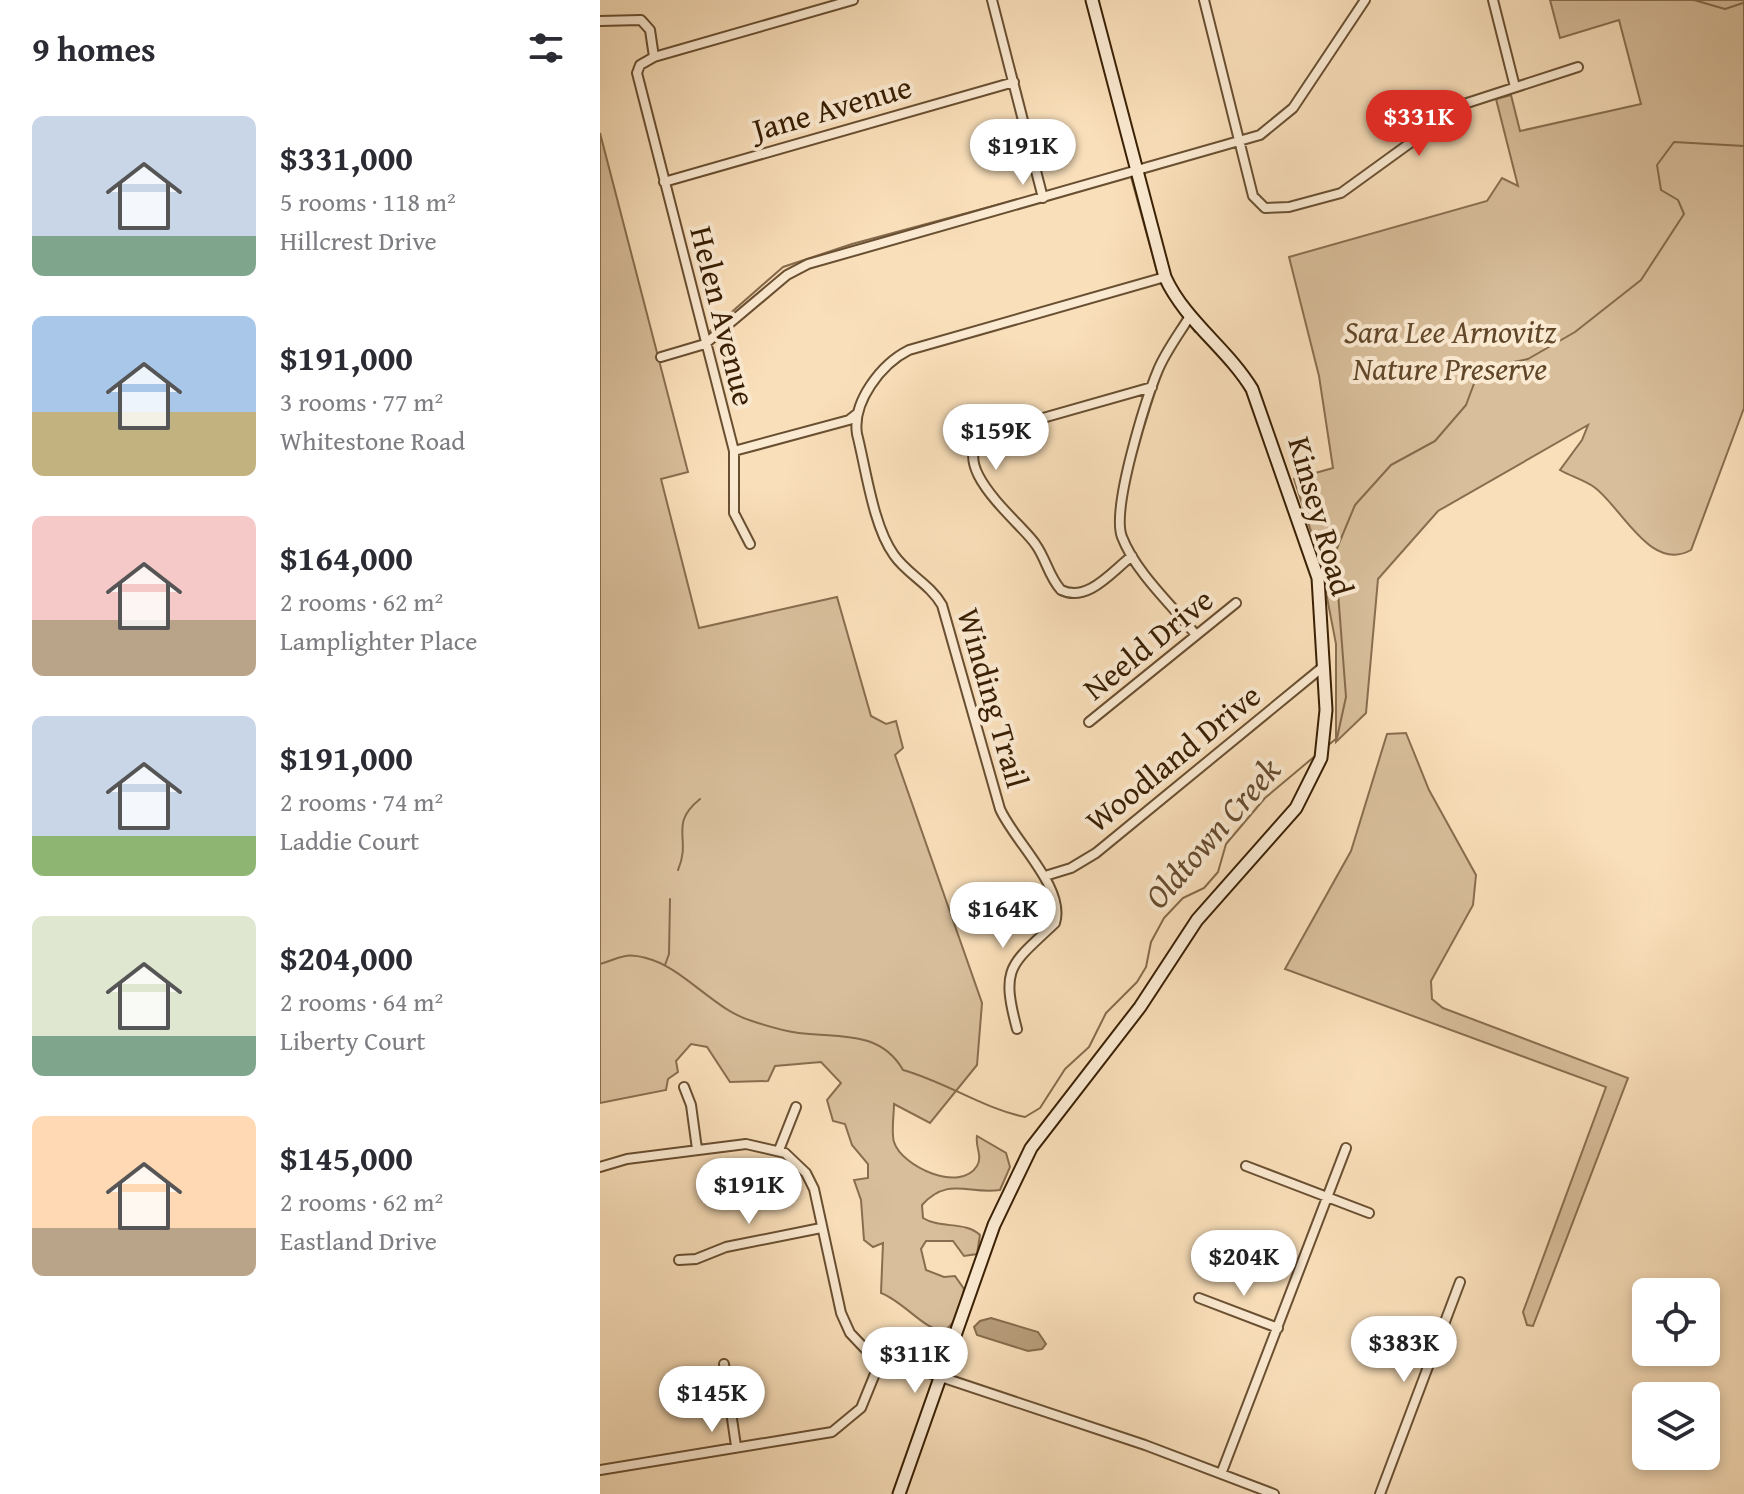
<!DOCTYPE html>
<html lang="en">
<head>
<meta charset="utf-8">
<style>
	:root { --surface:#fff; --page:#f2f2f3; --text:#2b2b33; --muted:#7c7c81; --accent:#d93025 }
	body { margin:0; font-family:"Gentium Book Plus",serif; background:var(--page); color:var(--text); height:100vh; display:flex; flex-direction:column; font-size:30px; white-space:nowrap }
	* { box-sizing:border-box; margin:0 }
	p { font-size:26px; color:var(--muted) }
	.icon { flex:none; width:44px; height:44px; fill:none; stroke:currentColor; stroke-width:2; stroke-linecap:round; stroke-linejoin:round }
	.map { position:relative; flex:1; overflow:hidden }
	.panel { display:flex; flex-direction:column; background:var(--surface); width:600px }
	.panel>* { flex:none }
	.buttons { position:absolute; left:1032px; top:1278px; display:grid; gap:16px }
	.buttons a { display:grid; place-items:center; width:88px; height:88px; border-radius:12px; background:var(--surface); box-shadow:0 4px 12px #0003; font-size:40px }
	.price { position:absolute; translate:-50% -68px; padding:0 18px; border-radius:28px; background:#fff; color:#222; font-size:26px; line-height:52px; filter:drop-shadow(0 2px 4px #0008) }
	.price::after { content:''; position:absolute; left:50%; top:48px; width:24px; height:18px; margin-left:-12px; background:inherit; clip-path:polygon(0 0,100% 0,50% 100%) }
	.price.active { background:var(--accent); color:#fff }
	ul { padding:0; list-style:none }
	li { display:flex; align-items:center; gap:24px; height:200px; padding:0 32px }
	li span { display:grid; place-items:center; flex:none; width:224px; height:160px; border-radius:12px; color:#555 }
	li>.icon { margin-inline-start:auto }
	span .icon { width:96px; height:96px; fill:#fffc; stroke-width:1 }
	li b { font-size:34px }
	h2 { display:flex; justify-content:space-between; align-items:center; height:96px; padding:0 32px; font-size:34px }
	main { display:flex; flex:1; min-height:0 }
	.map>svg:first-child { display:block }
	.green { fill:#d8be9b; stroke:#886e4f; stroke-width:2 }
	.water { fill:#b89e7c; stroke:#856b4c; stroke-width:2 }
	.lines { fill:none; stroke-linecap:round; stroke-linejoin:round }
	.stream { stroke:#856b4c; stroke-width:2 }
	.street-casing { stroke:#694f31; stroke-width:12 }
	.secondary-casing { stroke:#391f03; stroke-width:15 }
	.street { stroke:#fbead2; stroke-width:8 }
	.secondary { stroke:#fbead2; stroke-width:11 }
	.labels { text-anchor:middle; stroke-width:8; stroke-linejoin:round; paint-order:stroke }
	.street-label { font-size:32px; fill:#391f03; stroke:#fbead2 }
	.park-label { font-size:32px; font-style:italic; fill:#614729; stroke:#fbead2 }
	.water-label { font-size:34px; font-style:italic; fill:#654b2d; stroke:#fbead2 }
</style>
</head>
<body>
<main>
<section class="panel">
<h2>9 homes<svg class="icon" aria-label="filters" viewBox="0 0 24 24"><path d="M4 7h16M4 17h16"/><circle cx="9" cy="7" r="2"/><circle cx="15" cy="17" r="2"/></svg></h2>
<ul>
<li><span style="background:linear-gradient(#c9d6e8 75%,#7fa58c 0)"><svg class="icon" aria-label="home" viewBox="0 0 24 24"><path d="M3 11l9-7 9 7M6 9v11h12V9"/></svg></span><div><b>$331,000</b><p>5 rooms · 118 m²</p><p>Hillcrest Drive</p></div></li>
<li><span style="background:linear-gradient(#a9c7e8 60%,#c2b280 0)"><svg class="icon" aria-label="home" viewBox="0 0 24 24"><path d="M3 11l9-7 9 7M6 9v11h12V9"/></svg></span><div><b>$191,000</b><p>3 rooms · 77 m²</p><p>Whitestone Road</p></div></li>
<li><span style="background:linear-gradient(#f6c9c9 65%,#b9a48a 0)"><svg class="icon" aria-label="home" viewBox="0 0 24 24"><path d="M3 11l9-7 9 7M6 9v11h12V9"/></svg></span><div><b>$164,000</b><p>2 rooms · 62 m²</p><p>Lamplighter Place</p></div></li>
<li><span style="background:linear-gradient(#c9d6e8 75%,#8fb573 0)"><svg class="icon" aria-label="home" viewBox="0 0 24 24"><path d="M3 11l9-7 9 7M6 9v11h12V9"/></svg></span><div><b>$191,000</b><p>2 rooms · 74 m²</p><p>Laddie Court</p></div></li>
<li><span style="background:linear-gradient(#dfe7d0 75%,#7fa58c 0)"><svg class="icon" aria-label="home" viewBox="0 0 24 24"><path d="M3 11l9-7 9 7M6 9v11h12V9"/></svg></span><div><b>$204,000</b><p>2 rooms · 64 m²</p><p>Liberty Court</p></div></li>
<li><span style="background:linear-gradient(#ffd9b3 70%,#b9a48a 0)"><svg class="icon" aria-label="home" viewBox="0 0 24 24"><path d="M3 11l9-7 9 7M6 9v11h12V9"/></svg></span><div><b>$145,000</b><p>2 rooms · 62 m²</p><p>Eastland Drive</p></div></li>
</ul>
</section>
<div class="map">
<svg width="1144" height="1494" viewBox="0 0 1144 1494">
	<rect width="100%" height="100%" fill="#f9dfba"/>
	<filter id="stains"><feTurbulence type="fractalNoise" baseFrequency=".0025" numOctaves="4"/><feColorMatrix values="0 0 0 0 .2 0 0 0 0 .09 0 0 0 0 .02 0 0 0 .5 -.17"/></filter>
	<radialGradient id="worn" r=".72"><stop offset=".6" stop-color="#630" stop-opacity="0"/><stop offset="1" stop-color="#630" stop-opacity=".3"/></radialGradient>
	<path class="green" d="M 950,0 L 1144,0 L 1144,408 L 1091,550 C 1050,573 1021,506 994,487 C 984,480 970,476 960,470 L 982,440 L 988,425 L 838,511 L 778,579 L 766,713 L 736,742 L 736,644 L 719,556 L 694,479 L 733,468 L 719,376 L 689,257 L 887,201 L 902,178 L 918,186 L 896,99 L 911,95 L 920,131 L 1041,104 L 1019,20 L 960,38 Z
		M 0,133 L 88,472 L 61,479 L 99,628 L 237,597 L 271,716 L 286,724 L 296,721 L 303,748 L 295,755 L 382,1003 L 377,1065 L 330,1123 L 294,1104 C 294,1115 291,1132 294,1142 C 302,1167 360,1193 377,1166 C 383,1156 375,1147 377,1136 L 406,1153 L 410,1167 L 400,1190 C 369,1195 348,1176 322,1205 L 323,1218 C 340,1229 366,1221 380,1235 L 377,1254 L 364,1256 L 353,1241 L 326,1241 L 321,1249 L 326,1270 L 344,1277 L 355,1276 L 364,1289 C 350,1371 316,1306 281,1293 L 283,1243 L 273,1247 L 264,1240 L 261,1200 L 254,1180 L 268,1178 L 268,1164 L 252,1145 L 245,1124 L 233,1121 L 227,1100 L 241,1083 L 221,1062 L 175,1066 L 168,1081 L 130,1082 L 107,1047 L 91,1044 L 76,1061 L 78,1072 L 68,1079 L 66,1090 L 0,1103 Z
		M 806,733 L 829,790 L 876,875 L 873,905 L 831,981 L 832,999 L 843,1008 L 1028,1078 L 933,1326 L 927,1325 L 923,1312 L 1006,1087 L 685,969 L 751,851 L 787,734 Z"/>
	<path class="water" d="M 391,1318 L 438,1332 L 446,1344 L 442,1349 L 428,1351 L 377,1335 L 374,1327 L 380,1321 Z"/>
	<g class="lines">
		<path class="stream" d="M 1094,0 L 1125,9 L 1143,3
			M 1144,2 L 1144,15
			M 531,177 L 558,275
			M 559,281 L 578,308
			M 589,323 L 595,332
			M 110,331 L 183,267 L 252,244 L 438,194
			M 726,747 L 737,738 L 746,697 L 735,553 L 755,505 L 791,465 L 835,441 L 866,405 L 875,381 L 893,366 L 928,359 L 975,332 L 1041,280 L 1084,214 L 1078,200 L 1061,190 L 1057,165 L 1074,142 L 1144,146
			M 78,870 C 92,838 68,825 100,799
			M 0,964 C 21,958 23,952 46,958 C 83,967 114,1010 152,1021 C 167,1026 184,1031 199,1033 C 239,1038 280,1030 303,1070 C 346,1082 382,1108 425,1117 L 440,1108 L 465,1069 L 489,1047 L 506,1013 L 537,982 L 546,967 L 551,942 L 564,918 L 583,898 L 604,888 L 618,872 L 626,844 L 665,798 L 715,756
			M 65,965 L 69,954 L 70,899"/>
		<g class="street-casing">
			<path id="street" d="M 253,0 L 54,57 L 40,65 L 37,73 L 134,451 L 249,420 L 258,413
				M 392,0 L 443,198
				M 604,0 L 653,196 L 665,208 L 689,207 L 741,193 L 864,104 L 978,67
				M 893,0 L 915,87
				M 0,21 L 41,20 L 50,30 L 54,57
				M 64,182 L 414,82
				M 590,316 C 579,334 566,351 558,370 C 546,399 511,509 522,537 C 536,573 572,605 596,635
				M 61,357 L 105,344 L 187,275 L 208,264 L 660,135 L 693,108 L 765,0
				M 134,451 L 134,513 L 150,544
				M 532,556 C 512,571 488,603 461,590 C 449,577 446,559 436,545 C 422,523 338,460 390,433 L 552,387
				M 489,722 L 636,603
				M 445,876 L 471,868 L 496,853 L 724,666
				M 417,1029 C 400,966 411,965 455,923 C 466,888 414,841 400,809 L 342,605 C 330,584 307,574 294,555 C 273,526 266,469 257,434 C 252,402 281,364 309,350 L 565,277
				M 84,1087 L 91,1105 L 97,1149
				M 179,1150 L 196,1107
				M 646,1166 L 769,1213
				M 0,1167 L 27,1159 L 146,1144 L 185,1153 L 206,1173 L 214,1189 L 241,1313 L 250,1333 L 269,1353 L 545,1445 L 674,1494
				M 79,1260 L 96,1259 L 126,1247 L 221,1228
				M 599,1298 L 678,1328
				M 124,1364 L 136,1446
				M 0,1470 L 232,1432 L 261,1408 L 281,1359
				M 621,1474 L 746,1148
				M 780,1494 L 860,1282"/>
		</g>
		<g class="secondary-casing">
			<path id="secondary" d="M 299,1494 L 394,1225 L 431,1148 L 540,1007 L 597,920 L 696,808 L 721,758 L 726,710 L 718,578 L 652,389 C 627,348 585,321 565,277 L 492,0"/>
		</g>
		<use href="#street" class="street"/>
		<use href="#secondary" class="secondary"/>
	</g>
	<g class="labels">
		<g class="street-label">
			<text transform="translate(232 108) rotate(-16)" y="11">Jane Avenue</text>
			<text transform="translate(123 316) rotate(76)" y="11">Helen Avenue</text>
			<text transform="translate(721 516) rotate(74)" y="11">Kinsey Road</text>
			<text transform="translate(548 644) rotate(-39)" y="11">Neeld Drive</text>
			<text transform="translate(393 698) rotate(74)" y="11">Winding Trail</text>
			<text transform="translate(573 758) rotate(-39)" y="11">Woodland Drive</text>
		</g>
		<g class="park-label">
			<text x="850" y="343">Sara Lee Arnovitz<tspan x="850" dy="37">Nature Preserve</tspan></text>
		</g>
		<g class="water-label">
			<text transform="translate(612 833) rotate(-49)" y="12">Oldtown Creek</text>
		</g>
	</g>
	<rect width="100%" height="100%" filter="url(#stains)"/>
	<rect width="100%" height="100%" fill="url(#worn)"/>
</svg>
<div class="buttons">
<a><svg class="icon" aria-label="locate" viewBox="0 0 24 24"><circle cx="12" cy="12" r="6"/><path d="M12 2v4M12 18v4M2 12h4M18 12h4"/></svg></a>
<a><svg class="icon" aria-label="layers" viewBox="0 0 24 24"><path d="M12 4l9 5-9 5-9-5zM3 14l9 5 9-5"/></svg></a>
</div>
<b class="price active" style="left:819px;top:158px">$331K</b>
<b class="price" style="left:423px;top:187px">$191K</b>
<b class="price" style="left:396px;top:472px">$159K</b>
<b class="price" style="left:403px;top:950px">$164K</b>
<b class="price" style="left:149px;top:1226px">$191K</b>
<b class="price" style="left:644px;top:1298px">$204K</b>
<b class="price" style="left:804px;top:1384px">$383K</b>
<b class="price" style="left:315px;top:1395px">$311K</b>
<b class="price" style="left:112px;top:1434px">$145K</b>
</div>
</main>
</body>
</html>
